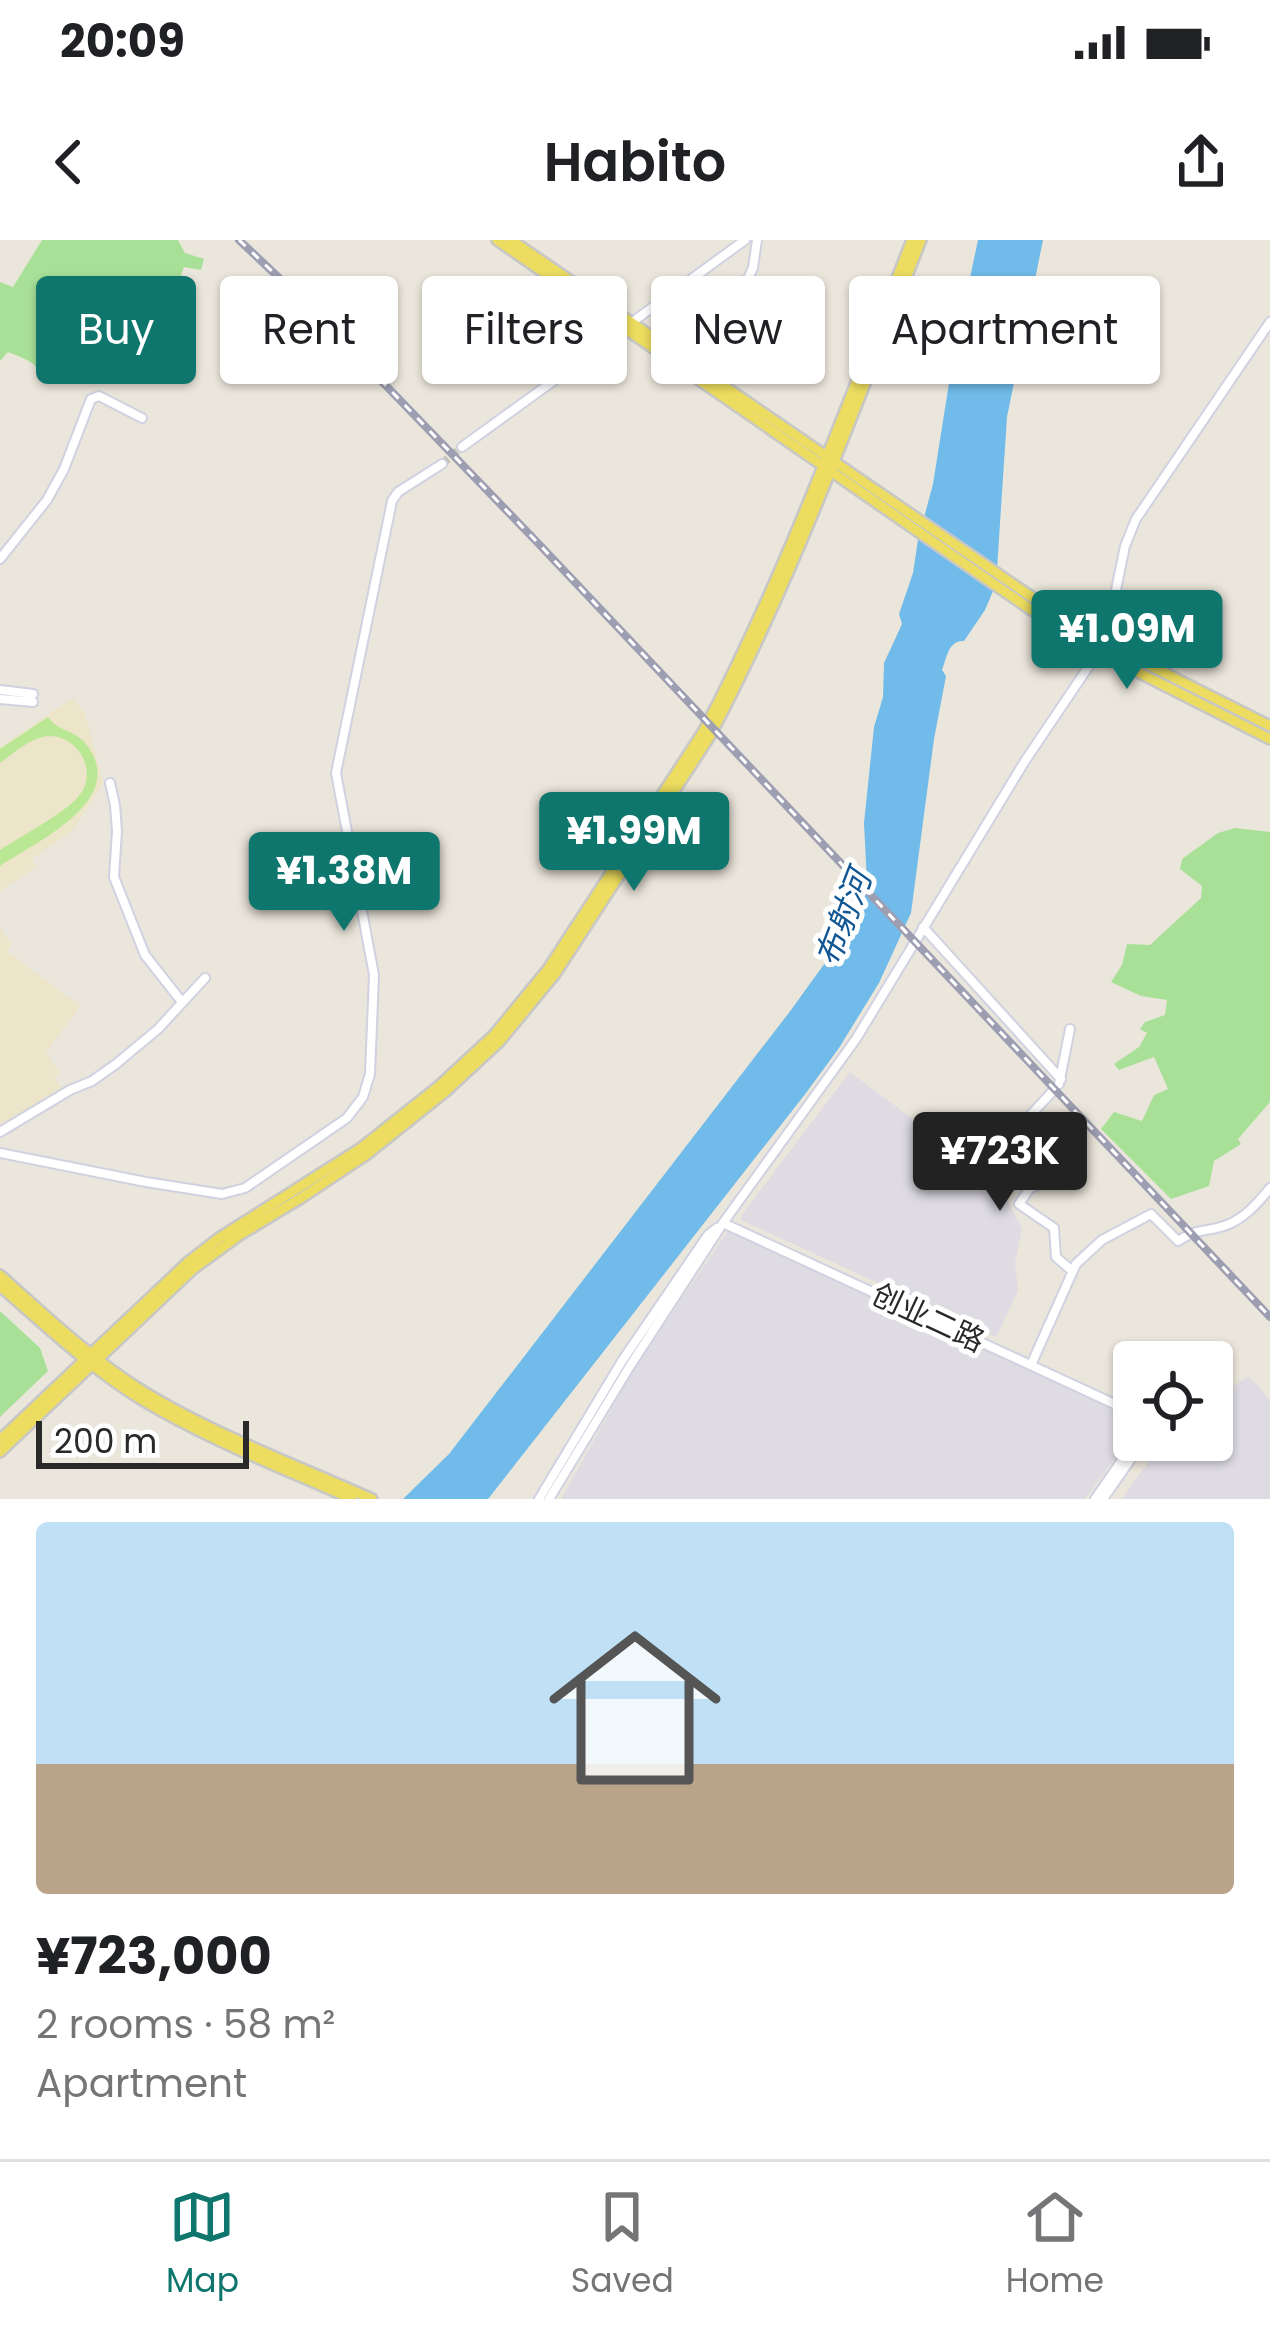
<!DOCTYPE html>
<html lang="en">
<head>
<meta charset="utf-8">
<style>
	:root { --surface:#fff; --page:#f2f2f2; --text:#202124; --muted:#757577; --line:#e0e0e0; --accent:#0f766e }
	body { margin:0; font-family:Poppins,"Noto Sans SC",sans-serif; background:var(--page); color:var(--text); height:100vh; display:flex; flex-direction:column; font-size:45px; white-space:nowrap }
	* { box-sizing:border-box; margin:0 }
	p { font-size:39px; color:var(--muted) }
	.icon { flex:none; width:66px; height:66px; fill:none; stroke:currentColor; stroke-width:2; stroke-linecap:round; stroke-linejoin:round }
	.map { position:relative; height:1259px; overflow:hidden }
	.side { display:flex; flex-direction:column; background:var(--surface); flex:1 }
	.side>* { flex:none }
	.hud { position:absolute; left:36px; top:36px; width:1200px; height:108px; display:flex; gap:24px }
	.controls { position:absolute; left:1113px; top:1101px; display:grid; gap:24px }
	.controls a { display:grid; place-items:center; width:120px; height:120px; border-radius:12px; background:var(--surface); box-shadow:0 3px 9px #0004; font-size:60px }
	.scale { position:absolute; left:36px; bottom:30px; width:213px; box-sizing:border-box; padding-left:12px; border:6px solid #292929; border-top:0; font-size:33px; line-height:42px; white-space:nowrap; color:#292929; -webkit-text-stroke:9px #fff; paint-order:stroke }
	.price { position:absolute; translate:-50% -102px; padding:0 27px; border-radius:12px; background:var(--accent); color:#fff; font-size:39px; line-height:78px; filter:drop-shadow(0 3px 6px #0008) }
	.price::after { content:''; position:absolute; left:50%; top:72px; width:36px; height:27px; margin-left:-18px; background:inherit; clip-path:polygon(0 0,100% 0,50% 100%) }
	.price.selected { background:#222; color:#fff }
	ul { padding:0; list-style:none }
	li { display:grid; align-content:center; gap:24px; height:636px; padding:0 36px }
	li+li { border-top:3px solid var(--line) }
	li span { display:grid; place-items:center; height:372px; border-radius:12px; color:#555 }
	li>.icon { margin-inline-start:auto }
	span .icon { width:216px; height:216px; fill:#fffc; stroke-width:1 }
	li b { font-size:51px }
	.pill { padding:0 42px; border-radius:12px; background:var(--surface); box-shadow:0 3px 9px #0004; font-size:42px; line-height:108px }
	.pill.selected { background:var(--accent); color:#fff }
	.status { display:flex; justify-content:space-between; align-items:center; height:84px; padding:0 60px; background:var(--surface); direction:ltr }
	.status svg { height:33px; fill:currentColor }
	header { display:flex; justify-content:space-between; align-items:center; height:156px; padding:0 36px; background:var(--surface); font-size:54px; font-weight:600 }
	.dock { display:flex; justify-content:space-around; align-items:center; height:168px; border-top:3px solid var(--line); background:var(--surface); font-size:33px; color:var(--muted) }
	.dock a { display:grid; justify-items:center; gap:6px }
	.dock .selected { color:var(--accent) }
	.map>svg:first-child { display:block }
	.industrial { fill:#dedbe3 }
	.education { fill:#ece5ca }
	.green { fill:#a8e098 }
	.pitch { fill:#bae794 }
	.water { fill:#70bbea }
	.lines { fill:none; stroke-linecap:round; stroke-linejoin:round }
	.minor-tunnel { stroke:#c4c0b7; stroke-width:8; stroke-dasharray:8 4; stroke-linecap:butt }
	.minor-casing { stroke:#d0d1e1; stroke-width:12 }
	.major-casing { stroke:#c7c7c7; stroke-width:14 }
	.minor { stroke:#fff; stroke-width:8 }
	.major { stroke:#ecdc5f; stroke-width:9 }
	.rail-casing { stroke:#9e9eb3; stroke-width:8 }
	.rail { stroke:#fff; stroke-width:3; stroke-dasharray:9; stroke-linecap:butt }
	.labels { text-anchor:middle; stroke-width:10; stroke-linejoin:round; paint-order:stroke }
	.street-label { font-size:30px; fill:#292929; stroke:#fff }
	.water-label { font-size:33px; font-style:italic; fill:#115794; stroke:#fff }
</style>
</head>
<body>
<div class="status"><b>20:09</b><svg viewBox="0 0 49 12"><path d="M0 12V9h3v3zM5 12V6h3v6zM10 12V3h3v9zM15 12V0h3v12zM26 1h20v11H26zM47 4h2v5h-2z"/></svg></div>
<header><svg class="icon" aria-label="back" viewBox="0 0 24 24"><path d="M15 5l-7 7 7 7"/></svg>Habito<svg class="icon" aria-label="share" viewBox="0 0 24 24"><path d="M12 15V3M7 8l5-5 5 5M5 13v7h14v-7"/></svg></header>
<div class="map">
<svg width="1270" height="1259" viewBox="0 0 1270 1259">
	<rect width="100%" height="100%" fill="#ebe6db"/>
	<path class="industrial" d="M 850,832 L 961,915 L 975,898 L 978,900 L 1022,989 L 1015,1023 L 1018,1051 L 996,1097 L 741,980 L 743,973 Z
		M 729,989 L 1134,1178 L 1134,1192 L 1085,1259 L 561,1259 L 633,1130 Z
		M 1249,1136 L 1270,1160 L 1270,1259 L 1122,1259 L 1164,1200 L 1212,1200 L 1212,1160 Z"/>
	<path class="education" d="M 73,458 L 85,473 L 103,543 L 73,590 L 32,619 L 36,627 L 0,651 L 0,507 Z
		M 0,688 L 11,704 L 8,712 L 80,766 L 46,813 L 60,833 L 54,837 L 63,851 L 0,889 Z"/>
	<path class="green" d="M 42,0 L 178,0 L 185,13 L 204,19 L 201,30 L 184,27 L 167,74 L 147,66 L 86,128 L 66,134 L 49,144 C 32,121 36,123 8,112 L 0,121 L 0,42 L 13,47 Z
		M 1235,588 L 1270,592 L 1270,862 L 1238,899 L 1241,904 L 1214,921 L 1209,946 L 1171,959 L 1101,889 L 1114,872 L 1142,881 L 1154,855 L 1168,849 L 1154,817 L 1119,830 L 1114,824 L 1139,807 L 1147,793 L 1140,789 L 1145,782 L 1165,775 L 1167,760 L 1141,756 L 1111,742 L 1122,725 L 1127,704 L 1150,705 L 1201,658 L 1202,646 L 1180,629 L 1182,619 L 1218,593 Z
		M 0,1071 L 40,1108 L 48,1131 L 0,1177 Z"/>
	<path class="pitch" d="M 48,477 C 57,491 75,490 86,504 C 130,560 37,601 0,626 L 0,610 C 21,596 62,575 78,557 C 99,534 80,496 49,496 C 31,497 14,513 0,523 L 0,509 Z"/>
	<path class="water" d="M 978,0 L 1043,0 L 1007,177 L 996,344 L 985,370 L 964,401 C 948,400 947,418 942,430 L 946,436 L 934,499 L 911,673 L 879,743 L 839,808 L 806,853 L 488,1259 L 403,1259 L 449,1214 L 791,770 L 848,691 L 867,643 L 864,583 L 874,487 L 883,457 L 884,423 L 902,384 L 899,374 L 913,333 L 918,300 L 933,244 L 953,118 Z"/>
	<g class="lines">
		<path class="minor-tunnel" d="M 442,224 L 462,207"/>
		<g class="minor-casing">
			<path id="minor" d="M 631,83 L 745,0
				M 702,133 L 753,28 L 757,0
				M 462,207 L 625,89
				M 0,319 L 47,260 L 64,229 L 91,159 L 99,156 L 142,178
				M 1100,399 L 1115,355 L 1125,306 L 1136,279 L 1270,82
				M 0,450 L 33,454
				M 0,459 L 33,462
				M 110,543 L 115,565 L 117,591 L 114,637 L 145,715 L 182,762
				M 923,687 L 1061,839
				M 1059,844 L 1070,789
				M 1052,852 L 1026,880 L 1058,903 L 1060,909 L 1042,944 L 1030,948 L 1019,964 L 1054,988 L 1056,1017 L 1071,1030
				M 0,892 L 70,850 L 92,841 L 116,824 L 158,789 L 205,738
				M 0,913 L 146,942 L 222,954 L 245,948 L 347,878 L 363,857 L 370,834 L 374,735 L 336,533 L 392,261 L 398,252 L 442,224
				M 723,983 L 1134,1173
				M 1031,1125 L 1076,1024 L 1102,1000 L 1151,974 L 1178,1001 C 1200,987 1203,993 1224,986 C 1243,980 1258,963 1270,948
				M 539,1259 L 622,1121 L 708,995 L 717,988
				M 549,1259 L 630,1126 L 723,983 L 856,799 L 1025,521 L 1099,411
				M 1095,1259 L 1136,1200
				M 1103,1259 L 1144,1200"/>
		</g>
		<g class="major-casing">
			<path id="major" d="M 497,0 L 1030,369 L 1120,423 L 1270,499
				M 511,0 L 1036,360 L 1125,413 L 1270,486
				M 0,1035 C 46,1076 91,1119 144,1152 C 215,1195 296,1225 372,1259
				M 0,1046 C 46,1086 91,1129 144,1161 C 209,1200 283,1228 352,1259
				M 0,1200 L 188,1022 L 219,998 L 361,908 L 439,846 L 494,795 L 548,729 L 703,492 C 786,334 846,166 912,0
				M 0,1212 L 193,1029 L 238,996 L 301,958 L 366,915 L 445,852 L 500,801 L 555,734 L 710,496 C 794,337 855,167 921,0"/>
		</g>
		<use href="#minor" class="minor"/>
		<use href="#major" class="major"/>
		<g class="rail-casing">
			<path id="rail" d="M 239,0 L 312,69 L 536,301 L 1270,1077"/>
		</g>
		<use href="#rail" class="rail"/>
	</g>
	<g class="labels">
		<g class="street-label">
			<text transform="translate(928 1078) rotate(25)" y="10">创业二路</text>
		</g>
		<g class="water-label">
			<text transform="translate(843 678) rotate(-69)" y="12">布射河</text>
		</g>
	</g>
</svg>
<div class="controls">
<a><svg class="icon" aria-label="locate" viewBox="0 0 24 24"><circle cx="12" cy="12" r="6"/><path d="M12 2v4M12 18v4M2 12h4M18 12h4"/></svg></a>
</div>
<div class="scale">200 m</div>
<b class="price" style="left:1127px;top:452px">¥1.09M</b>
<b class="price" style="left:634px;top:654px">¥1.99M</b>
<b class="price" style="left:344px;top:694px">¥1.38M</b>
<b class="price selected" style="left:1000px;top:974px">¥723K</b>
<div class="hud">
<a class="pill selected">Buy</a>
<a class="pill">Rent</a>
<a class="pill">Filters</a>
<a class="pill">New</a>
<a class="pill">Apartment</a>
</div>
</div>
<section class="side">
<ul>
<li><span style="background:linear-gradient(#bfe0f5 65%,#b9a48a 0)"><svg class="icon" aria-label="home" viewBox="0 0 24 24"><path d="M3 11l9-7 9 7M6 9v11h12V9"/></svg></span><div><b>¥723,000</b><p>2 rooms · 58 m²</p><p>Apartment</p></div></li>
</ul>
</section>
<nav class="dock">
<a class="selected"><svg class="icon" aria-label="map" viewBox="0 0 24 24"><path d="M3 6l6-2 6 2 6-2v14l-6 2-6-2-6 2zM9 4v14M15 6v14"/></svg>Map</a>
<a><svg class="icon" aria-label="saved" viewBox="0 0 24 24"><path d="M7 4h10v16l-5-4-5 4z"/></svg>Saved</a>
<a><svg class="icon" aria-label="home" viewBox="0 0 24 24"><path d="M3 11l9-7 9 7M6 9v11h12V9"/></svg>Home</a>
</nav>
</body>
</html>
